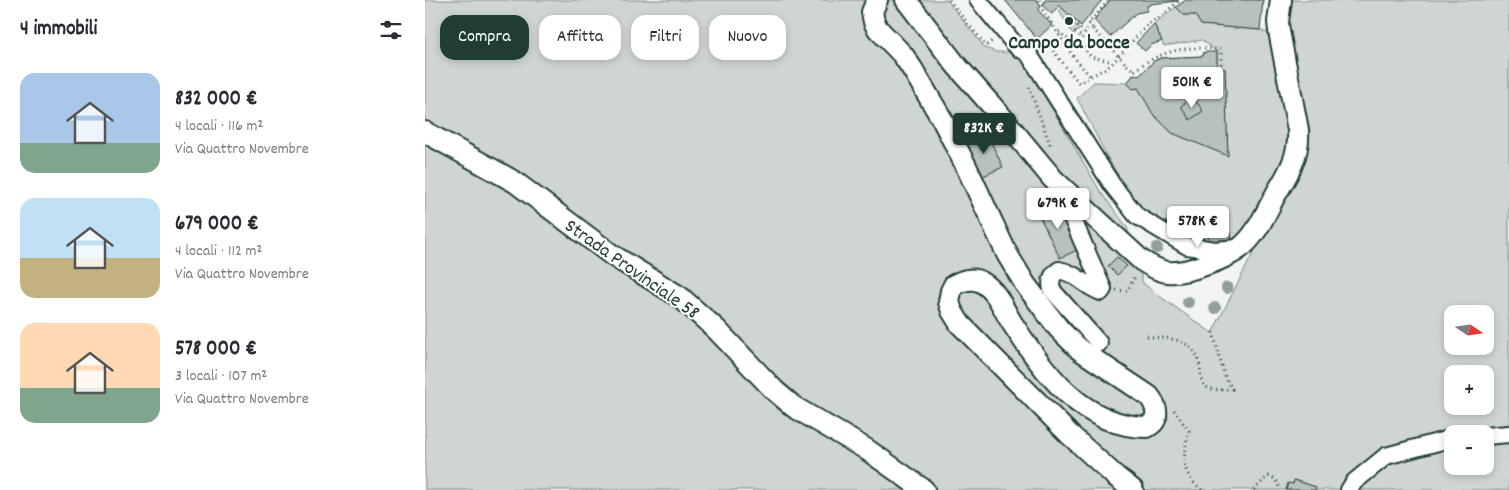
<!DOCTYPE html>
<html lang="it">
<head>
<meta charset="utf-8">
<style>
	:root { --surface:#fff; --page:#f2f2f3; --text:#2b2b33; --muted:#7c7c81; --accent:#1f3d34 }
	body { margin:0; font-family:Dekko,sans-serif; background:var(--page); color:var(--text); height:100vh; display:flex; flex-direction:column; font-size:19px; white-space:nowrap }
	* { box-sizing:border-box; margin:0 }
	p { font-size:16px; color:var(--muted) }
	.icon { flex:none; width:28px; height:28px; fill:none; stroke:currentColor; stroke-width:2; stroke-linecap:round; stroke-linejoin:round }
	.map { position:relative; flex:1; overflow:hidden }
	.side { display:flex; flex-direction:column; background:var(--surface); width:425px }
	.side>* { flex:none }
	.top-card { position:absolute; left:15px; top:15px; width:475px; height:45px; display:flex; gap:10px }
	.needle { width:32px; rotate:103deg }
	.fabs { position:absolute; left:1019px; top:305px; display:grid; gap:10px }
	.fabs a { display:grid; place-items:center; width:50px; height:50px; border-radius:10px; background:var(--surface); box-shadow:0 2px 8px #0003; font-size:25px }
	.price { position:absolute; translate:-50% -42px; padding:0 11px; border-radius:5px; background:#fff; color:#222; font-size:16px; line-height:32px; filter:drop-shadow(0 1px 2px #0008) }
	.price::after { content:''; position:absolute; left:50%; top:30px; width:15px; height:11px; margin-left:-8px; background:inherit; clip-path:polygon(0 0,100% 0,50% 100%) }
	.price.on { background:var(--accent); color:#fff }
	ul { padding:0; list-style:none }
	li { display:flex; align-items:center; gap:15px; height:125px; padding:0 20px }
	li span { display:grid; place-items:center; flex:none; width:140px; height:100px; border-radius:15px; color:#555 }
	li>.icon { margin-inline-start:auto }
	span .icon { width:60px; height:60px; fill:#fffc; stroke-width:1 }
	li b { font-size:21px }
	h2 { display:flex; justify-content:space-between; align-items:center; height:60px; padding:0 20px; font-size:21px }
	.chip { padding:0 18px; border-radius:15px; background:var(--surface); box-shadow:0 2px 8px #0003; font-size:18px; line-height:45px }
	.chip.on { background:var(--accent); color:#fff }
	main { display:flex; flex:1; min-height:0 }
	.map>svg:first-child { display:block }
	.green { fill:#ced5d3; stroke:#768984; fill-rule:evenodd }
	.building { fill:#b7c1bd; stroke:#1f3d34 }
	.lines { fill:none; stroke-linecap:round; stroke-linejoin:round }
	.minor-casing { stroke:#1f3d34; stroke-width:20 }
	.tertiary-casing { stroke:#1f3d34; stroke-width:24 }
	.path { stroke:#1f3d34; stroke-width:3; stroke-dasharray:1 4; stroke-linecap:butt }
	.minor { stroke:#fff; stroke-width:16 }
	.tertiary { stroke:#fff; stroke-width:20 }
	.path-bridge { stroke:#1f3d34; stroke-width:3; stroke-dasharray:1 4; stroke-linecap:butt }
	.tree { fill:#919f9c }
	.poi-dot { fill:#1f3d34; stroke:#fff; stroke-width:2 }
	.labels { text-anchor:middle; stroke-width:4; stroke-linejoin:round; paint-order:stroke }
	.poi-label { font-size:20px; font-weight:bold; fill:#1f3d34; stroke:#fff }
	.street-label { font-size:20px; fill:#1f3d34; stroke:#fff }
</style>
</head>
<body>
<main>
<section class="side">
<h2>4 immobili<svg class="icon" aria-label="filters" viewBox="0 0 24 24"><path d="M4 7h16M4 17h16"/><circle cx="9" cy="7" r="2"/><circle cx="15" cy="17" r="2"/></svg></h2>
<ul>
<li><span style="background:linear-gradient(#a9c7e8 70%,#7fa58c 0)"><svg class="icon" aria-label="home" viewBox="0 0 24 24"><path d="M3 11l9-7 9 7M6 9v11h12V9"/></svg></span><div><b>832 000 €</b><p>4 locali · 116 m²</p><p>Via Quattro Novembre</p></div></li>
<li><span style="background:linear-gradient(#bfe0f5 60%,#c2b280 0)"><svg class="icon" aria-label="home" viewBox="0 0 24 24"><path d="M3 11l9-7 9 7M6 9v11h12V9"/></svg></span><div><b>679 000 €</b><p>4 locali · 112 m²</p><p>Via Quattro Novembre</p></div></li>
<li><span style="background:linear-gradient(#ffd9b3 65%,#7fa58c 0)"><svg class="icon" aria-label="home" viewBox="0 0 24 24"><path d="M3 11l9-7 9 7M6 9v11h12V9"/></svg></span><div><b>578 000 €</b><p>3 locali · 107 m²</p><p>Via Quattro Novembre</p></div></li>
</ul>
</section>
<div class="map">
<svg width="1084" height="490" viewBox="0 0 1084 490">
	<rect width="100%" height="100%" fill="#f2f3f3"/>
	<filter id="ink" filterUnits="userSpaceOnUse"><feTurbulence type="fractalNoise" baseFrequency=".02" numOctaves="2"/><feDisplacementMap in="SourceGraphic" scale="10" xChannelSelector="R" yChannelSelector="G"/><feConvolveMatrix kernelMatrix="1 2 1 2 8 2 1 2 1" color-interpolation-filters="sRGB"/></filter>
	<g filter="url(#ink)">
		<path class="green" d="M 0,0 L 522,0 L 560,48 L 571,52 L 589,52 L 599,60 L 675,191 L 702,227 L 718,283 L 730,293 L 787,333 L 880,153 L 885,131 L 864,31 L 862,15 L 864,0 L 1084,0 L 1084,490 L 0,490 ZM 1028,314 L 1060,314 L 1060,346 L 1028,346 ZM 1028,374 L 1060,374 L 1060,406 L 1028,406 ZM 1028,434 L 1060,434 L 1060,466 L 1028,466 Z
			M 639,7 L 654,30 L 648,34 L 634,11 Z
			M 751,7 L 759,15 L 770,15 L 777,25 L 835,30 L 843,33 L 867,123 L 861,164 L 843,197 L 807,243 L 784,245 L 772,240 L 726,216 L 711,203 L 685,162 L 652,98 L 669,82 L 702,83 L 709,74 L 714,76 L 729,61 L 736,58 L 778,56 L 778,70 L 792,68 L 792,52 L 777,40 L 739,46 L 729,24 Z"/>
		<path class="building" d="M 580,0 L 612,0 L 616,6 L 613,10 L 627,25 L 612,39 Z
			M 620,0 L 677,0 L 656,26 L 634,5 L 627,14 L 618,6 Z
			M 685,0 L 753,0 L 753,1 L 725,4 L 725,5 L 722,6 L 722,11 L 711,13 L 685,37 L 669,20 Z
			M 761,0 L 838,0 L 835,30 L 776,25 L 770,15 L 759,15 L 751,7 Z
			M 729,24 L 737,41 L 726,45 L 720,51 L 711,43 Z
			M 779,52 L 792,52 L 792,68 L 800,69 L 803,156 L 747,133 L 728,114 L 713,88 L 708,89 L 702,83 L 709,74 L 714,76 L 729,61 L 736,58 L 778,56 Z
			M 768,97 L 778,111 L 765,120 L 756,106 Z
			M 561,132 L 578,167 L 556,177 L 540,142 Z
			M 627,204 L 629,209 L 634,206 L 654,249 L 635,258 L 612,211 Z
			M 806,233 L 807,243 L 784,245 L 783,234 Z
			M 692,257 L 702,266 L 692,275 L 683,266 Z
			M 869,480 L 891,487 L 890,490 L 861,490 L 863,483 L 868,484 Z"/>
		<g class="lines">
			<g class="minor-casing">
				<path id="minor" d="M 553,0 L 593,48 L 603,53 L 688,186 L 712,216 L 762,246 L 790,250 L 813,248
					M 637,188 L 648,220 L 678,289 L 676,292 C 659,286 652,273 634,270 C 626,275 625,282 627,290 L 674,343
					M 1060,436 L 1084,434
					M 924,490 L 929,482 L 961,456 L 1028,438"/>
			</g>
			<g class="tertiary-casing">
				<path id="tertiary" d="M 452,0 L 447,12 L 449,22 L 453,29 L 478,55 L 488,70 L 518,121 L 541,166 L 582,254 L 600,284 L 634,329 L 655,350 L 724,396 C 732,406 736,420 722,427 C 658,427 619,372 587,323 C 578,309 573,292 558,283 C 549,277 538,280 529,285 L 526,291 L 524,302 L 527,311 L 535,324 L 644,434 L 689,475 L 708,490
					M 481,0 L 531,65 L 575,115 L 628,179 L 716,260 C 724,265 733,271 743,272 C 761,274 801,259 815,248 C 832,235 841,212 851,194 C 863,174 875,155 873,130 L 854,31 L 853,22 L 856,0
					M 0,132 L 90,182 L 187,255 L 255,297 L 291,329 L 349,390 L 369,407 L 441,449 L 499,490"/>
			</g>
			<path class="path" d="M 524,0 L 561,46 L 568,40
				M 615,0 L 618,10 L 647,55 L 665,76
				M 649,21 L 656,29 L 660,31
				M 664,23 L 668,29
				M 634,32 L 635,32 C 641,38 646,45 655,43 L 664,23 L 684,0
				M 650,32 L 657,37
				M 613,43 L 620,41 L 654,83 L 686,65 L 723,24 L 738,15 L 755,0
				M 655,43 L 666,57 L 684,61
				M 702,65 L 709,71 C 734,51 764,44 796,50 L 796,68
				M 604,87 L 626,147
				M 691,290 L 702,291 L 710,276
				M 722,336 C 737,339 753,336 766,348 C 787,368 759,395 807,389 L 799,374 L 788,332
				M 749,410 L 764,431 C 758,456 754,472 777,490
				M 829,490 L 843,476 C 851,477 853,483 855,490"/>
			<use href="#minor" class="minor"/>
			<use href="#tertiary" class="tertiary"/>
			<path class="path-bridge" d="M 668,29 L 702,65"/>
		</g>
		<g class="tree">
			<circle cx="732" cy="248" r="6"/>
			<circle cx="802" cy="288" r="6"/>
			<circle cx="763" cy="302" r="6"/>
			<circle cx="790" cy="308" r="6"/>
		</g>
	</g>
	<circle class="poi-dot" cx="644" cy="21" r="5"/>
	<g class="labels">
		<g class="poi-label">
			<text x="644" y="48">Campo da bocce</text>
		</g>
		<g class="street-label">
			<text transform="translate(208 268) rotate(35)" y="7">Strada Provinciale 58</text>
		</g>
	</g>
</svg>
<div class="fabs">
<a><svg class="needle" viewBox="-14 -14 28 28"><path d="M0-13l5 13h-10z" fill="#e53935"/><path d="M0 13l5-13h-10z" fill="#7c7c81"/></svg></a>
<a>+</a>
<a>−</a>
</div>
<b class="price" style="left:767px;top:109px">501K €</b>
<b class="price on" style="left:559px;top:155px">832K €</b>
<b class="price" style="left:633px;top:230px">679K €</b>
<b class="price" style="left:773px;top:248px">578K €</b>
<div class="top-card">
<a class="chip on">Compra</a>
<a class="chip">Affitta</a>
<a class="chip">Filtri</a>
<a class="chip">Nuovo</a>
</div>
</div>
</main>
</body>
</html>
